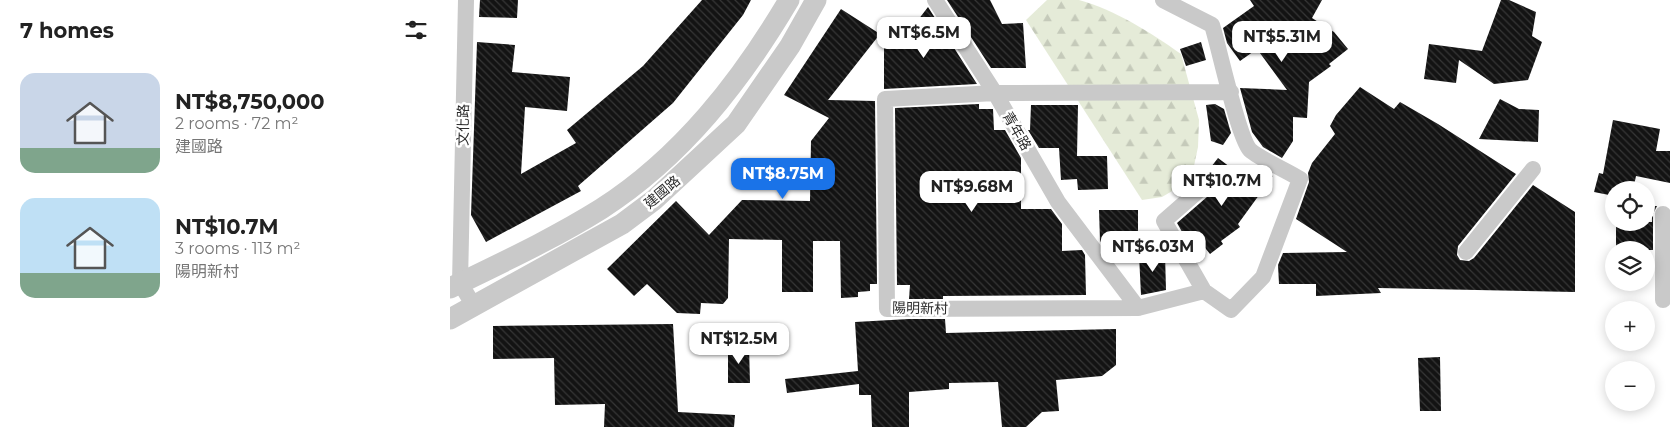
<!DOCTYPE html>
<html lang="en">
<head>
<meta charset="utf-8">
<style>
	:root { --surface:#fff; --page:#f6f6f6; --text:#222; --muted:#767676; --accent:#1a73e8 }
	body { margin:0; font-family:Montserrat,"Noto Sans TC",sans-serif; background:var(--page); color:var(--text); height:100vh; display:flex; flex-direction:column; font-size:19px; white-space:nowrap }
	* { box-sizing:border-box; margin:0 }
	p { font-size:16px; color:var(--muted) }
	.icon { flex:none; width:28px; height:28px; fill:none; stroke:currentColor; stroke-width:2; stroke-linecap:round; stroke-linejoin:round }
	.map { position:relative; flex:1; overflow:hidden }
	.details { display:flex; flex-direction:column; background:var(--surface); width:450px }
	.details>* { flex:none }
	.fabs { position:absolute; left:1155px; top:181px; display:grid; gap:10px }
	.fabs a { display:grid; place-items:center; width:50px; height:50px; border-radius:50%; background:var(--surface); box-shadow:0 2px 12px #0003; font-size:25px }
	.price { position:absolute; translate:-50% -42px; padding:0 11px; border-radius:10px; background:#fff; color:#222; font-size:16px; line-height:32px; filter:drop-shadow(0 1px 2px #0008) }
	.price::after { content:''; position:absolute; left:50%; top:30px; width:15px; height:11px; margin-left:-8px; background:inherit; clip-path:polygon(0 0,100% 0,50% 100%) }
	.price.active { background:var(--accent); color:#fff }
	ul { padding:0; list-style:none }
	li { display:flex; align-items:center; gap:15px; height:125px; padding:0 20px }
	li span { display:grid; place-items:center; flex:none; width:140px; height:100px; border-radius:15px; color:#555 }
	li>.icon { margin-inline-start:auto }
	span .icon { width:60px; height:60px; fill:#fffc; stroke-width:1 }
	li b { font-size:21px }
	h2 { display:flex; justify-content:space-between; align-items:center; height:60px; padding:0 20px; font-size:21px }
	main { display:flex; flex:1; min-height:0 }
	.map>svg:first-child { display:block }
	.forest { fill:url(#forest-firs) }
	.building { fill:url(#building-back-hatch) }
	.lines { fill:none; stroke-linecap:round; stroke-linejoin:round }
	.minor { stroke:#c9c9c9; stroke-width:16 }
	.tertiary { stroke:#c9c9c9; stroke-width:21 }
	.labels { text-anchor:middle; stroke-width:5; stroke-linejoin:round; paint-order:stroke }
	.street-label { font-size:14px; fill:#2c2c2c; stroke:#fff }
</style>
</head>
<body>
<main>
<section class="details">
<h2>7 homes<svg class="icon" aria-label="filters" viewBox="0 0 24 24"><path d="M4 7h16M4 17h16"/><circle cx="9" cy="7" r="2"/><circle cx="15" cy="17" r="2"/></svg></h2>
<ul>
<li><span style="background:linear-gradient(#c9d6e8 75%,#7fa58c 0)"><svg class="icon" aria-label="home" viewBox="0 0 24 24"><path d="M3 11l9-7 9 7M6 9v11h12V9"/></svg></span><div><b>NT$8,750,000</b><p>2 rooms · 72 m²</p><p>建國路</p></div></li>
<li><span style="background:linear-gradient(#bfe0f5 75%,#7fa58c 0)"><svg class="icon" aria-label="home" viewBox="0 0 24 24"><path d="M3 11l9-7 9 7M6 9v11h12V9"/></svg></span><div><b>NT$10.7M</b><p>3 rooms · 113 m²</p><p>陽明新村</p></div></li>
</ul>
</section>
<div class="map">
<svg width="1220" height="427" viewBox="0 0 1220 427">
	<defs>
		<pattern id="forest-firs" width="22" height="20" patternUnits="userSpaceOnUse" patternTransform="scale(1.25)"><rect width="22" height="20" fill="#e5ebd8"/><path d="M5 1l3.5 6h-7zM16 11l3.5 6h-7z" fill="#c5caba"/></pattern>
		<pattern id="building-back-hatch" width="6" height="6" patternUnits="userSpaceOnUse" patternTransform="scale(1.25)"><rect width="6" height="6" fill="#131313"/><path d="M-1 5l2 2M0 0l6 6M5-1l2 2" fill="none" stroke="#363636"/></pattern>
	</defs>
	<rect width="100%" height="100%" fill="#fff"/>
	<path class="forest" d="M 597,0 C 607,0 620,0 629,0 C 665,10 700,32 731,54 L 749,120 L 748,147 L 741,180 L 712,197 L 692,200 L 576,20 Z"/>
	<path class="building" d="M 30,0 L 68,0 L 67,18 L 29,17 Z
		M 252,0 L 301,0 L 293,15 L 223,103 L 128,186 L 131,191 L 36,242 L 21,215 L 27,42 L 65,45 L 62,72 L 120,77 L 117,111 L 75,107 L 71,174 L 126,143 L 117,130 L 193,66 Z
		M 497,0 L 540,0 L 552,24 L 573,23 L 576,68 L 541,68 Z
		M 800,0 L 872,0 L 862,18 L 884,32 L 898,49 L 879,64 L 881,66 L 859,82 L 857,118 L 843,117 L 843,141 L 832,158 L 813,147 L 802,132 L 790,88 L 837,90 L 807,49 L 790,61 L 777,43 L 773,28 L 804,6 Z
		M 1051,0 L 1059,0 L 1086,12 L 1082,36 L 1092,42 L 1078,80 L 1044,84 L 1009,60 L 1006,83 L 974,79 L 979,44 L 1032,51 Z
		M 478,7 L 527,84 L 434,89 L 434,37 L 448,46 Z
		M 391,9 L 430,34 L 378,100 L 425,101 L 427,284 L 420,284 L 420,291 L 408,292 L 408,297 L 391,298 L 390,241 L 363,241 L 363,292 L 332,292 L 332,240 L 279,239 L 278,298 L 273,304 L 251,303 L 250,314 L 227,313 L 197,284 L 184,296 L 157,269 L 226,201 L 259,235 L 292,200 L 360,201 L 361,141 L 379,118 L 334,95 Z
		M 751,42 L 756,60 L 736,66 L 730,49 Z
		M 910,87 L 944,109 L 950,102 L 988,124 L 1066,174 L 1008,246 L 1007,255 L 1010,260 L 1019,261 L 1024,258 L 1083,185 L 1125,212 L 1125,292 L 928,288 L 931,293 L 866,296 L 866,284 L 829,284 L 828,265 L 833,253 L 897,252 L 846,219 L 859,182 L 858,173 L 862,163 L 885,134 L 880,126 L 886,115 Z
		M 1050,99 L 1069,109 L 1089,110 L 1088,142 L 1029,139 Z
		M 529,104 L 529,109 L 543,109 L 544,130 L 555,130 L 571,158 L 571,209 L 601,209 L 612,224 L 612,251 L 632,250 L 635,255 L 636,295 L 493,296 L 493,299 L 459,299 L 460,285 L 447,285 L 445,108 Z
		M 765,104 L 774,109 L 781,133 L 773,145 L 761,141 L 756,105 Z
		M 581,105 L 628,105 L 627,156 L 657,156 L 658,189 L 628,190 L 627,179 L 611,180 L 609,148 L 589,148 L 578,130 L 580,130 Z
		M 1163,120 L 1210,129 L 1206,151 L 1220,151 L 1220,183 L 1186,176 L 1183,190 L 1164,190 L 1164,196 L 1144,192 L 1149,173 L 1153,174 Z
		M 768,158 L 800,182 L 810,168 L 823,176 L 788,224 L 790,227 L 771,241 L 773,244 L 760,254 L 752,244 L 743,251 L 727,223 L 765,190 L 762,180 L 754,176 Z
		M 1202,206 L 1207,206 L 1203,214 L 1203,267 L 1203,250 L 1166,250 L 1166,222 L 1202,222 Z
		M 649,210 L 688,210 L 688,253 L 659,253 L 650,241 Z
		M 715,254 L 716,290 L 691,295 L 689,255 Z
		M 459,319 L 495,319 L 496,333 L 666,329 L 666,365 L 652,376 L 606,380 L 609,411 L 592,412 L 576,427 L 552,427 L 548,382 L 499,383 L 499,389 L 459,392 L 459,427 L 422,427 L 421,395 L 409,395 L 409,384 L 337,393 L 335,379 L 408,371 L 405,322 Z
		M 223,324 L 228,412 L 285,415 L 284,427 L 154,427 L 155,404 L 105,405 L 104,358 L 43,359 L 43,326 Z
		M 299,346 L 300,383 L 278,383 L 278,347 Z
		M 990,357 L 991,411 L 970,411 L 968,358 Z"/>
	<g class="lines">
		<path class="minor" d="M 16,0 L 10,283 L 24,306
			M 485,0 L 545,93 L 608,202 L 688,308
			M 713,0 L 762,25 C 769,47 788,137 800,150 C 810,159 838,171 850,179 L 813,277 L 781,310 L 754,291 L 688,308 L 437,309 L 435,99 L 545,93 L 781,92
			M 1016,252 L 1083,169
			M 754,291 L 714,221 L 754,186
			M 1213,300 L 1213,214"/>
		<path class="tertiary" d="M 0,288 C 51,263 103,239 151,209 C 232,157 291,81 339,0
			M 0,319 L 172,224 L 204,200 L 286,124 L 340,46 L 366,0"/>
	</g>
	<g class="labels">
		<g class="street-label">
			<text transform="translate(13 125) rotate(-89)" y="5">文化路</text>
			<text transform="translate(567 131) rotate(60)" y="5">青年路</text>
			<text transform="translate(212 192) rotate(-40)" y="5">建國路</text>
			<text transform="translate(470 308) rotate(1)" y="5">陽明新村</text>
		</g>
	</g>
</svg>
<div class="fabs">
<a><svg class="icon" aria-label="locate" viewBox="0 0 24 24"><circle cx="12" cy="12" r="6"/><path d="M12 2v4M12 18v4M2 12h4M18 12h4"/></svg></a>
<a><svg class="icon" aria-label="layers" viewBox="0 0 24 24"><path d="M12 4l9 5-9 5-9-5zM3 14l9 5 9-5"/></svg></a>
<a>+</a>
<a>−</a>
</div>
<b class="price" style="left:474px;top:59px">NT$6.5M</b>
<b class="price" style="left:832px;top:63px">NT$5.31M</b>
<b class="price active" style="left:333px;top:200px">NT$8.75M</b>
<b class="price" style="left:772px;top:207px">NT$10.7M</b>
<b class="price" style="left:522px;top:213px">NT$9.68M</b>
<b class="price" style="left:703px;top:273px">NT$6.03M</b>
<b class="price" style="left:289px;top:365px">NT$12.5M</b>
</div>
</main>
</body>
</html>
